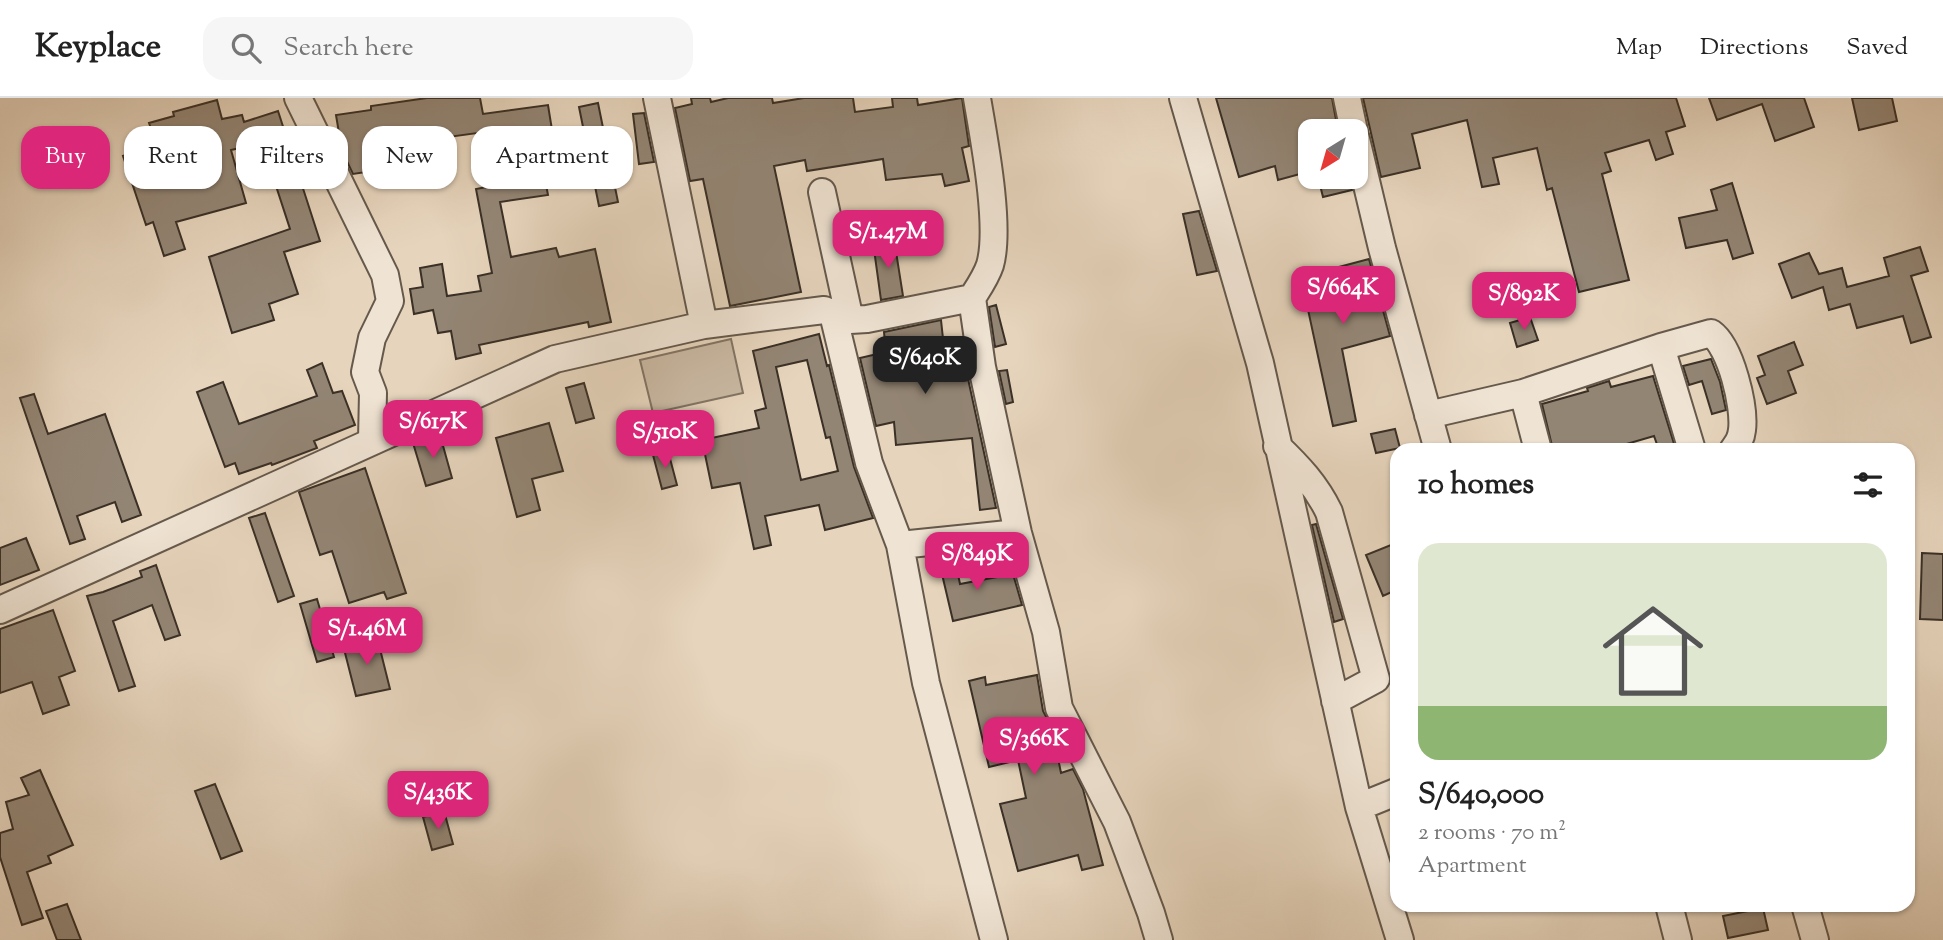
<!DOCTYPE html>
<html lang="en">
<head>
<meta charset="utf-8">
<style>
	:root { --surface:#fff; --page:#f6f6f6; --text:#222; --muted:#767676; --line:#e0e0e0; --accent:#db2777 }
	body { margin:0; font-family:"Sorts Mill Goudy",serif; background:var(--page); color:var(--text); height:100vh; display:flex; flex-direction:column; font-size:26px; white-space:nowrap }
	* { box-sizing:border-box; margin:0 }
	p { font-size:23px; color:var(--muted) }
	.icon { flex:none; width:38px; height:38px; fill:none; stroke:currentColor; stroke-width:2; stroke-linecap:round; stroke-linejoin:round }
	.map { position:relative; flex:1; overflow:hidden }
	.panel { position:absolute; left:1390px; top:345px; width:525px; height:469px; display:flex; flex-direction:column; background:var(--surface); border-radius:21px; box-shadow:0 2px 5px #0004 }
	.panel>* { flex:none }
	.hud { position:absolute; left:21px; top:28px; width:665px; height:63px; display:flex; gap:14px }
	.needle { width:46px; rotate:217deg }
	.buttons { position:absolute; left:1298px; top:21px; display:grid; gap:14px }
	.buttons a { display:grid; place-items:center; width:70px; height:70px; border-radius:14px; background:var(--surface); box-shadow:0 2px 5px #0004; font-size:35px }
	.price { position:absolute; translate:-50% -60px; padding:0 16px; border-radius:14px; background:var(--accent); color:#fff; font-size:23px; line-height:46px; filter:drop-shadow(0 2px 4px #0008) }
	.price::after { content:''; position:absolute; left:50%; top:42px; width:21px; height:16px; margin-left:-10px; background:inherit; clip-path:polygon(0 0,100% 0,50% 100%) }
	.price.active { background:#222; color:#fff }
	ul { padding:0; list-style:none }
	li { display:grid; align-content:center; gap:14px; height:371px; padding:0 28px }
	li+li { border-top:2px solid var(--line) }
	li span { display:grid; place-items:center; height:217px; border-radius:21px; color:#555 }
	li>.icon { margin-inline-start:auto }
	span .icon { width:126px; height:126px; fill:#fffc; stroke-width:1 }
	li b { font-size:30px }
	h2 { display:flex; justify-content:space-between; align-items:center; height:84px; padding:0 28px; font-size:30px }
	.pill { padding:0 24px; border-radius:21px; background:var(--surface); box-shadow:0 2px 5px #0004; font-size:24px; line-height:63px }
	.pill.active { background:var(--accent); color:#fff }
	header { display:flex; align-items:center; gap:42px; box-sizing:border-box; height:98px; padding:0 35px; background:var(--surface); border-bottom:2px solid var(--line) }
	header strong { font-size:33px }
	nav { display:flex; gap:38px; margin-inline-start:auto; font-size:24px }
	.search { width:490px; height:63px; background:var(--page); display:flex; align-items:center; gap:18px; box-sizing:border-box; padding:0 24px; border-radius:21px; color:var(--muted); font-size:26px }
	.map>svg:first-child { display:block }
	.green { fill:#c9b8a2; stroke:#827464; stroke-width:2 }
	.building { fill:#938574; stroke:#3a3026; stroke-width:2; fill-rule:evenodd }
	.lines { fill:none; stroke-linecap:round; stroke-linejoin:round }
	.minor-casing { stroke:#65594c; stroke-width:30 }
	.minor { stroke:#efe3d3; stroke-width:26 }
</style>
</head>
<body>
<header>
<strong>Keyplace</strong>
<div class="search"><svg class="icon" aria-label="search" viewBox="0 0 24 24"><circle cx="10" cy="10" r="6"/><path d="M15 15l6 6"/></svg>Search here</div>
<nav><a>Map</a><a>Directions</a><a>Saved</a></nav>
</header>
<div class="map">
<svg width="1943" height="842" viewBox="0 0 1943 842">
	<rect width="100%" height="100%" fill="#e6d4bc"/>
	<filter id="stains"><feTurbulence type="fractalNoise" baseFrequency=".00286" numOctaves="4"/><feColorMatrix values="0 0 0 0 .2 0 0 0 0 .09 0 0 0 0 .02 0 0 0 .5 -.17"/></filter>
	<radialGradient id="worn" r=".72"><stop offset=".6" stop-color="#630" stop-opacity="0"/><stop offset="1" stop-color="#630" stop-opacity=".3"/></radialGradient>
	<path class="green" d="M 731,241 L 743,295 L 653,315 L 640,262 Z"/>
	<path class="building" d="M 427,0 L 480,0 L 483,16 L 548,7 L 558,69 L 543,71 L 548,97 L 500,104 L 511,159 L 556,150 L 559,159 L 595,151 L 611,224 L 589,229 L 588,224 L 479,247 L 481,255 L 456,261 L 451,233 L 438,235 L 433,212 L 414,216 L 410,191 L 423,189 L 420,170 L 442,166 L 447,198 L 481,193 L 478,178 L 492,175 L 476,91 L 508,85 L 499,32 L 389,47 L 393,70 L 353,76 L 342,53 L 336,17 L 371,12 L 371,8 Z
		M 691,0 L 710,0 L 711,4 L 728,0 L 772,0 L 773,5 L 804,0 L 853,0 L 855,14 L 893,9 L 892,0 L 917,0 L 918,7 L 962,0 L 969,48 L 962,50 L 969,83 L 945,88 L 942,76 L 886,82 L 883,61 L 807,73 L 805,62 L 774,68 L 801,194 L 730,208 L 703,81 L 690,83 L 675,10 L 692,6 Z
		M 1216,0 L 1332,0 L 1338,33 L 1311,33 L 1311,73 L 1278,82 L 1275,68 L 1239,79 Z
		M 1363,0 L 1676,0 L 1685,28 L 1666,34 L 1673,56 L 1656,62 L 1649,42 L 1605,55 L 1611,73 L 1602,76 L 1629,182 L 1579,194 L 1552,90 L 1547,92 L 1537,50 L 1493,60 L 1499,86 L 1482,89 L 1467,22 L 1412,36 L 1420,70 L 1381,79 Z
		M 1709,0 L 1804,0 L 1814,29 L 1775,43 L 1762,6 L 1717,22 Z
		M 1852,0 L 1892,0 L 1897,23 L 1859,32 Z
		M 217,2 L 222,21 L 242,17 L 244,24 L 278,13 L 320,143 L 284,154 L 298,196 L 269,206 L 274,222 L 232,235 L 209,159 L 290,131 L 262,45 L 231,52 L 246,105 L 176,124 L 185,151 L 164,158 L 153,124 L 146,127 L 123,58 L 157,47 L 149,25 L 174,18 L 173,14 Z
		M 598,5 L 618,104 L 599,108 L 579,9 Z
		M 644,15 L 654,64 L 639,66 L 633,16 Z
		M 1318,79 L 1349,79 L 1352,92 L 1323,99 Z
		M 1732,85 L 1753,155 L 1733,161 L 1727,142 L 1686,150 L 1679,120 L 1717,112 L 1711,92 Z
		M 1199,113 L 1217,173 L 1197,177 L 1183,116 Z
		M 894,141 L 903,198 L 881,202 L 873,144 Z
		M 1920,149 L 1928,173 L 1911,178 L 1931,239 L 1911,245 L 1903,218 L 1857,230 L 1850,206 L 1829,212 L 1823,189 L 1792,200 L 1779,166 L 1809,155 L 1819,176 L 1842,170 L 1847,189 L 1889,178 L 1884,160 Z
		M 1369,161 L 1390,238 L 1342,251 L 1356,323 L 1333,328 L 1301,179 Z
		M 996,207 L 1006,246 L 995,249 L 989,209 Z
		M 1530,219 L 1538,242 L 1517,249 L 1510,225 Z
		M 941,222 L 947,278 L 967,276 L 996,410 L 980,412 L 972,340 L 896,347 L 894,324 L 876,328 L 860,260 L 886,254 L 884,234 Z
		M 819,236 L 827,268 L 829,267 L 854,369 L 873,420 L 825,432 L 819,407 L 765,418 L 771,447 L 754,451 L 740,385 L 712,390 L 702,342 L 759,330 L 755,313 L 766,310 L 753,253 ZM 807,262 L 826,340 L 830,339 L 838,373 L 801,382 L 776,269 Z
		M 1794,244 L 1803,267 L 1788,273 L 1796,295 L 1767,306 L 1757,280 L 1765,277 L 1758,258 Z
		M 1711,261 L 1720,284 L 1726,312 L 1712,316 L 1702,283 L 1689,287 L 1683,268 Z
		M 322,265 L 333,295 L 342,293 L 355,327 L 314,343 L 317,350 L 272,367 L 271,365 L 239,376 L 235,365 L 225,369 L 197,294 L 223,284 L 239,326 L 317,298 L 307,272 Z
		M 1007,272 L 1013,304 L 1006,306 L 999,273 Z
		M 1653,278 L 1675,349 L 1659,352 L 1654,338 L 1606,352 L 1553,352 L 1542,306 L 1588,293 L 1587,290 L 1609,283 L 1611,289 Z
		M 584,285 L 594,320 L 576,325 L 566,290 Z
		M 34,296 L 48,336 L 105,316 L 141,417 L 122,424 L 115,404 L 77,418 L 85,441 L 70,446 L 20,300 Z
		M 549,325 L 563,373 L 532,381 L 540,412 L 517,419 L 496,340 Z
		M 1395,331 L 1400,350 L 1376,355 L 1371,336 Z
		M 440,337 L 452,380 L 426,388 L 413,345 Z
		M 668,353 L 677,387 L 662,391 L 653,357 Z
		M 365,370 L 406,495 L 387,501 L 384,494 L 349,505 L 332,453 L 320,457 L 299,394 Z
		M 265,415 L 294,498 L 278,504 L 249,420 Z
		M 1316,426 L 1343,521 L 1334,524 L 1312,427 Z
		M 26,440 L 39,472 L 0,487 L 0,450 Z
		M 1396,445 L 1396,492 L 1383,498 L 1366,457 Z
		M 1922,455 L 1943,456 L 1943,522 L 1920,521 Z
		M 954,457 L 960,486 L 1013,476 L 1022,507 L 953,523 L 938,459 Z
		M 156,467 L 180,537 L 165,542 L 152,507 L 113,523 L 135,588 L 119,593 L 87,498 L 103,494 L 142,479 L 140,473 Z
		M 317,501 L 334,559 L 317,564 L 300,506 Z
		M 53,512 L 75,573 L 59,579 L 69,607 L 43,616 L 32,584 L 0,595 L 0,531 Z
		M 377,539 L 390,591 L 356,598 L 343,547 Z
		M 1037,577 L 1043,613 L 1052,630 L 1061,675 L 1073,671 L 1083,691 L 1103,767 L 1082,772 L 1078,757 L 1018,773 L 1000,706 L 1026,700 L 1018,662 L 989,669 L 969,583 L 985,579 L 986,587 Z
		M 40,672 L 73,747 L 48,758 L 51,765 L 27,774 L 43,820 L 22,827 L 0,759 L 0,735 L 13,731 L 6,704 L 29,697 L 21,680 Z
		M 215,686 L 242,753 L 221,761 L 195,693 Z
		M 444,713 L 453,746 L 432,752 L 423,719 Z
		M 67,806 L 81,842 L 57,842 L 46,813 Z
		M 1763,810 L 1768,832 L 1728,840 L 1723,818 Z"/>
	<g class="lines">
		<g class="minor-casing">
			<path id="minor" d="M 298,0 L 385,177 L 390,203 L 372,240 L 365,274 L 373,295 L 372,342
				M 657,0 L 704,227
				M 977,0 C 984,41 1001,129 990,167 C 986,179 979,189 972,200 L 982,269 L 1018,435 L 1046,534 L 1059,610 L 1117,724 L 1151,815 L 1159,842
				M 1183,0 L 1260,265 L 1359,709 L 1400,842
				M 1347,0 L 1354,33
				M 1356,41 L 1382,150 L 1438,352
				M 822,94 L 850,222
				M 833,216 L 869,365 L 900,447 L 926,585 L 994,842
				M 1661,249 L 1692,352
				M 1523,295 L 1538,352
				M 1428,317 L 1523,295 L 1661,249 L 1711,235 C 1731,249 1745,309 1742,332 C 1741,341 1738,345 1733,352
				M 1277,348 C 1298,368 1316,387 1329,414 L 1376,581 L 1335,603
				M 900,447 L 1018,435
				M 0,512 L 555,261 L 704,227 L 824,212 L 850,222 L 867,221 L 972,200
				M 1359,709 L 1396,694
				M 1669,807 L 1678,842
				M 1805,807 L 1815,842"/>
		</g>
		<use href="#minor" class="minor"/>
	</g>
	<rect width="100%" height="100%" filter="url(#stains)"/>
	<rect width="100%" height="100%" fill="url(#worn)"/>
</svg>
<div class="buttons">
<a><svg class="needle" viewBox="-14 -14 28 28"><path d="M0-13l5 13h-10z" fill="#e53935"/><path d="M0 13l5-13h-10z" fill="#767676"/></svg></a>
</div>
<b class="price" style="left:888px;top:172px">S/1.47M</b>
<b class="price" style="left:1343px;top:228px">S/664K</b>
<b class="price" style="left:1524px;top:234px">S/892K</b>
<b class="price active" style="left:925px;top:298px">S/640K</b>
<b class="price" style="left:433px;top:362px">S/617K</b>
<b class="price" style="left:665px;top:372px">S/510K</b>
<b class="price" style="left:977px;top:494px">S/849K</b>
<b class="price" style="left:367px;top:569px">S/1.46M</b>
<b class="price" style="left:1034px;top:679px">S/366K</b>
<b class="price" style="left:438px;top:733px">S/436K</b>
<div class="hud">
<a class="pill active">Buy</a>
<a class="pill">Rent</a>
<a class="pill">Filters</a>
<a class="pill">New</a>
<a class="pill">Apartment</a>
</div>
<section class="panel">
<h2>10 homes<svg class="icon" aria-label="filters" viewBox="0 0 24 24"><path d="M4 7h16M4 17h16"/><circle cx="9" cy="7" r="2"/><circle cx="15" cy="17" r="2"/></svg></h2>
<ul>
<li><span style="background:linear-gradient(#dfe7d0 75%,#8fb573 0)"><svg class="icon" aria-label="home" viewBox="0 0 24 24"><path d="M3 11l9-7 9 7M6 9v11h12V9"/></svg></span><div><b>S/640,000</b><p>2 rooms · 70 m²</p><p>Apartment</p></div></li>
</ul>
</section>
</div>
</body>
</html>
